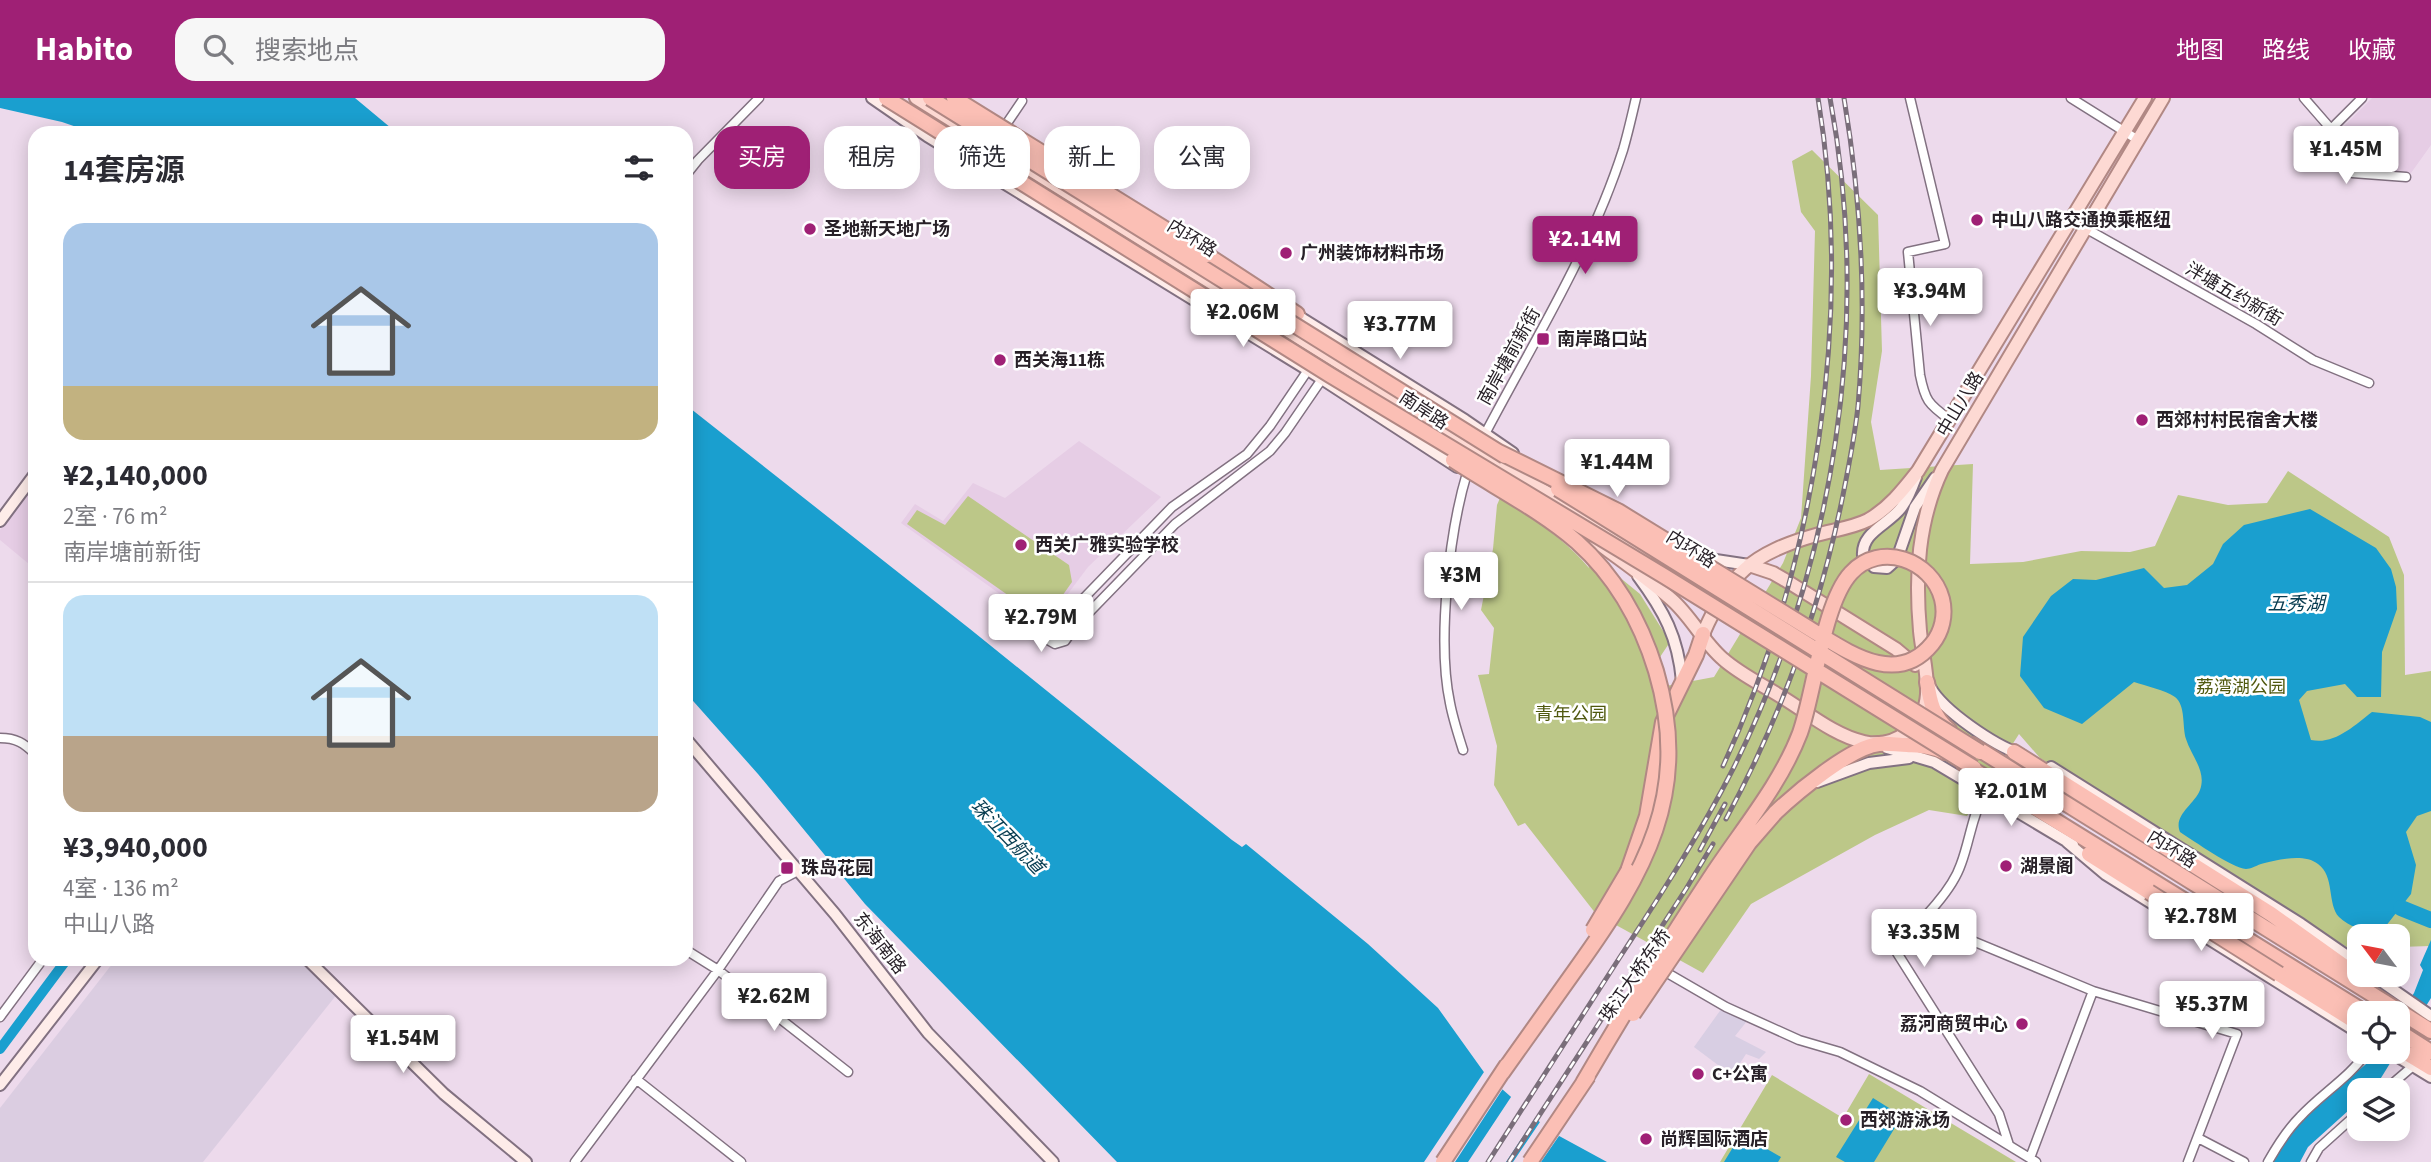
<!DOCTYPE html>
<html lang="zh">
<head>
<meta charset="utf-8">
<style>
	:root { --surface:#fff; --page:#f7f7f7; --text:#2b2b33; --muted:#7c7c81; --line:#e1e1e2; --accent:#9f2075 }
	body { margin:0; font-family:"Source Sans 3","Noto Sans SC",sans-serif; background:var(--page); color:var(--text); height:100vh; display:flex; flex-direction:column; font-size:26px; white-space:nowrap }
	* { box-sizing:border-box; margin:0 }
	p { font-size:23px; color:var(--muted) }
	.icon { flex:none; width:38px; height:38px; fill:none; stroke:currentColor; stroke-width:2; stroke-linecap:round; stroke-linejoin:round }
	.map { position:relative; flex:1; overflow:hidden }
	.details { position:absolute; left:28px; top:28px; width:665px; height:840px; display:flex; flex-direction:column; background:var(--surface); border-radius:21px; box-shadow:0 4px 18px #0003 }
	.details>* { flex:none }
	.guide { position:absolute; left:714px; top:28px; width:665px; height:63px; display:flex; gap:14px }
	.needle { width:46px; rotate:302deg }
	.controls { position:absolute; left:2347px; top:826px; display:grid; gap:14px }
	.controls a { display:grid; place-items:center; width:63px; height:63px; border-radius:14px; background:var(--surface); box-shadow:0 4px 18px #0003; font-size:35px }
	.price { position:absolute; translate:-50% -60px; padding:0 16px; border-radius:7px; background:#fff; color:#222; font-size:23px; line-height:46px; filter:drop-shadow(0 2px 4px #0008) }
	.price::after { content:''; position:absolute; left:50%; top:42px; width:21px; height:16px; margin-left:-10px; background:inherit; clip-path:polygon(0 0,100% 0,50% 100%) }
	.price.on { background:var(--accent); color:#fff }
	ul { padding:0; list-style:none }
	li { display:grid; align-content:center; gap:14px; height:371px; padding:0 35px }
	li+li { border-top:2px solid var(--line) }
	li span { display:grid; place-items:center; height:217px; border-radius:21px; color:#555 }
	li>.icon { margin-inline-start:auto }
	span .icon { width:126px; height:126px; fill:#fffc; stroke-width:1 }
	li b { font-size:30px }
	h2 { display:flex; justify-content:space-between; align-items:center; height:84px; padding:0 35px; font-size:30px }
	.tag { padding:0 24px; border-radius:21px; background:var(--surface); box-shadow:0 4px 18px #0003; font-size:24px; line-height:63px }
	.tag.on { background:var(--accent); color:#fff }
	header { display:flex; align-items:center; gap:42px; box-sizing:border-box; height:98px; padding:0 35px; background:var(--accent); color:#fff }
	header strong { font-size:33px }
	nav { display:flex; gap:38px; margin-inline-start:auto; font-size:24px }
	.search { width:490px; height:63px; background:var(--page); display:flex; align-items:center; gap:18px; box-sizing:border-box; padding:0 24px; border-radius:21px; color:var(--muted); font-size:26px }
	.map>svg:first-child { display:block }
	.built { fill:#e6cde5 }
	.industrial { fill:#d8cee3 }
	.medical { fill:#dbcde1 }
	.green { fill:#bcc788 }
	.water { fill:#1a9fcf }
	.pier { fill:#eddaec }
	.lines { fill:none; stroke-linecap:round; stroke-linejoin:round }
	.canal { stroke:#1a9fcf; stroke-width:10 }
	.river { stroke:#1a9fcf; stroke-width:16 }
	.street-casing { stroke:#827181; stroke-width:11 }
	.secondary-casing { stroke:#827181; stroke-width:14 }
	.primary-casing { stroke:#b18884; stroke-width:16 }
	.highway-casing { stroke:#b18884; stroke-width:18 }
	.street { stroke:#fff; stroke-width:8 }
	.secondary { stroke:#feece9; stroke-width:10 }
	.primary { stroke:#fdd9d3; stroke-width:12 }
	.highway { stroke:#fbbfb5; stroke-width:14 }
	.rail-casing { stroke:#7a6e7a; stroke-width:5 }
	.rail { stroke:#fff; stroke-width:2.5; stroke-dasharray:8; stroke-linecap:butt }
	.highway-bridge-casing { stroke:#b18884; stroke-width:18; stroke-linecap:butt }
	.highway-bridge { stroke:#fbbfb5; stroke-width:14 }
	.poi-dot { fill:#9f2075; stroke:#fff; stroke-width:2.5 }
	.labels { text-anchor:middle; stroke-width:5; stroke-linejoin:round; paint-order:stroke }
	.poi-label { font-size:18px; font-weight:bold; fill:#282128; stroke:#fff; text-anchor:start }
	.street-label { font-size:18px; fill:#282128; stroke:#fff }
	.park-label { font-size:18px; fill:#50590f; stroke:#fff }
	.water-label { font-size:19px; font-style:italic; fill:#073c50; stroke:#fff }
</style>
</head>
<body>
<header>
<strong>Habito</strong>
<div class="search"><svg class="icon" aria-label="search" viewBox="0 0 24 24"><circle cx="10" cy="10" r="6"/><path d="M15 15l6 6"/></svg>搜索地点</div>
<nav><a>地图</a><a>路线</a><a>收藏</a></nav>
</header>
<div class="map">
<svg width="2431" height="1064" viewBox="0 0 2431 1064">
	<rect width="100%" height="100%" fill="#eddaec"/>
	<path class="built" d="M 2372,0 L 2431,0 L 2431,47 L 2411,75 L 2363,69 L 2340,32 Z
		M 1079,343 L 1161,399 L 1088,469 L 1061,505 L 1036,522 L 901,425 L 915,406 L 943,423 L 973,385 L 1005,400 Z
		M 35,385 L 35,471 L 0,442 L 0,432 Z"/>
	<path class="industrial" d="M 1722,910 L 1747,923 L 1735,938 L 1766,954 L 1759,961 L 1746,956 L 1735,973 L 1718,967 L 1694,949 Z"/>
	<path class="medical" d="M 116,861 L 304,861 L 338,895 L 203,1064 L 0,1064 L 0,1010 Z"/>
	<path class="green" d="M 1812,52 L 1878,117 L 1882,253 L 1871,324 L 1880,372 L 1973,366 L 1970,466 L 2023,464 L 2081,453 L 2130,454 L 2155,448 L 2178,397 L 2228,407 L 2267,405 L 2288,373 L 2389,439 L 2404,477 L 2405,577 L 2431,573 L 2431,848 L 2398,849 L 2398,838 L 2359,838 L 2359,850 L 2350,851 L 2040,660 L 2019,636 L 1967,718 L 1929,712 L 1875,737 L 1751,806 L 1703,875 L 1596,816 L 1525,725 L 1518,728 L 1494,687 L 1497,648 L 1478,577 L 1489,576 L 1494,530 L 1481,512 L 1493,451 L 1497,407 L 1500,400 C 1532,420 1565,441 1589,470 L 1585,451 L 1640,496 L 1670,544 L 1660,559 L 1666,588 L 1714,579 L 1783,465 L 1801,420 L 1811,278 L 1815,133 L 1801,114 L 1792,63 Z
		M 968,398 L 1069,467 L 1072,484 L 1060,501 L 1039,519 L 907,426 L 917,412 L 945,427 Z
		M 1869,976 L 2016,1064 L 1720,1064 L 1772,977 L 1843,1020 Z"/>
	<path class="water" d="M 0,0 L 355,0 L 397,35 L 94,35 L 62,24 L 0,10 Z
		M 686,307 L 970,531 L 1232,742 L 1242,749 L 1246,746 L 1368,846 L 1438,910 L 1486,977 L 1550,1033 L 1607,1064 L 1117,1064 L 865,806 L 758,676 L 686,595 Z
		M 2310,411 L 2376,450 L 2391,471 L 2396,489 L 2397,511 L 2382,554 L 2381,599 L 2357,599 L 2345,586 L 2307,593 L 2299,602 L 2311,642 C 2334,647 2354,628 2372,614 L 2420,619 L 2431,624 L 2431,713 L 2417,718 L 2406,734 L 2416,767 L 2411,796 L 2378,838 C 2366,834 2348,828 2339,819 C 2327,806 2335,778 2318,766 C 2304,755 2276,762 2261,766 C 2255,768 2251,771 2246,771 C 2232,770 2194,743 2180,734 C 2173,717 2194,707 2200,692 C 2207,673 2191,658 2186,641 C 2182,628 2186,608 2175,599 C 2165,592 2146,588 2134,584 L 2082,626 L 2044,610 L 2020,578 L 2023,539 L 2051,498 L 2073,481 L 2096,482 L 2144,470 L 2164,490 L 2187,487 L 2213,466 L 2223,446 L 2244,427 Z
		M 2431,842 L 2431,900 L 2398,953 L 2398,919 L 2414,895 L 2423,872 L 2420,867 Z
		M 2374,954 L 2397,954 L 2376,988 L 2371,992 L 2359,992 L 2359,1003 L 2308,1049 L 2300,1064 L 2269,1064 L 2282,1039 L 2366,966 Z
		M 1873,1000 L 1902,1018 L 1874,1064 L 1845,1064 L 1836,1059 Z
		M 1741,1036 L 1781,1059 L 1778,1064 L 1724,1064 Z"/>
	<path class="pier" d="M 1486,971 L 1504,989 L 1455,1064 L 1424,1064 Z
		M 1513,996 L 1537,1017 L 1506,1064 L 1468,1064 Z
		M 1542,1021 L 1561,1035 L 1541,1064 L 1513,1064 Z"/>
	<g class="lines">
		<path class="canal" d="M 0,951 L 67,861"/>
		<path class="river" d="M 2401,810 L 2431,822"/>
		<g class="street-casing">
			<path id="street" d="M 1910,0 L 1945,146 L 1908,154 L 1920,277 C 1925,302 1928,306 1949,321
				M 2071,0 L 2138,42
				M 2304,0 L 2331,31 L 2352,75 L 2406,79
				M 2331,31 L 2362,0
				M 1001,34 L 1022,3
				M 686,77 L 698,62 L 759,0
				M 2085,130 L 2256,226 L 2313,262 L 2369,285
				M 1308,272 L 1270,328 L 1247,356 L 1172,409 L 1081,503 L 1061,520 L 1048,527 L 1045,533 L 1048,542 L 1055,546 L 1065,543 L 1074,530 L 1175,426 L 1270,353 L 1285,335 L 1322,281
				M 1485,336 C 1534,243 1591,152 1623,52 C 1628,35 1632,17 1636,0
				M 0,640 C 16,640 24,645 35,656
				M 1463,652 C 1458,636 1453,621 1450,605 C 1437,544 1449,435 1467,375
				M 1985,694 C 1972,717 1970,742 1961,766 C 1951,796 1916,828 1894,850 L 1999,1016 L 2009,1047
				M 1922,822 L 2093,893 L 2030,1060
				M 686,852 L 718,872 L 848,974
				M 1669,876 L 1726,909 L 1799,942 L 1840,954 L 1920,993 L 2036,1064
				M 2093,893 L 2237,936 L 2188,1064
				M 0,919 L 43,861
				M 636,981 L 741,1064
				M 2385,992 L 2413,968
				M 2198,1040 L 2244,1064
				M 575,1064 L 718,872 L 779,783 L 798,773
				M 2268,1064 C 2277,1048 2287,1032 2300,1019 C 2321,996 2349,980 2367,954
				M 2311,1064 L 2319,1050 L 2359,1014"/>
		</g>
		<g class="secondary-casing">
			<path id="secondary" d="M 872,0 L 927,38 L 1308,272 L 1457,369
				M 1290,213 L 1465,322 L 1513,355
				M 1916,379 C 1912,390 1908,401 1901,410 C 1888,427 1861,434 1863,458 L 1874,469 L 1887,470 L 1897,461 L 1915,409 L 1935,380
				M 0,423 L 35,376
				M 1696,459 L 1749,467
				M 1638,478 C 1664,513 1678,539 1682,583
				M 1930,589 C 1943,613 1994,647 2020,656
				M 686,641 L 835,816 L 928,935 L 1053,1064
				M 1887,650 L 1934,664 L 2073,747
				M 2051,669 L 2301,826 L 2359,866
				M 1817,684 L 1869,665 L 1909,660
				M 2067,744 L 2105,776 L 2359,935
				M 307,861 L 444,996 L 526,1064
				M 2372,877 L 2431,918
				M 2390,954 L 2431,979
				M 0,987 L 98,861"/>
		</g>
		<g class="primary-casing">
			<path id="primary" d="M 916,0 L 1605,431 L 1676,474 L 1697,481
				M 1595,443 C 1621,462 1647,480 1671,501 C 1691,518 1703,544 1723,561 C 1741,577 1765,588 1785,601 C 1809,616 1836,638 1864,644 C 1895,651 1925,628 1927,596 C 1928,575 1922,554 1920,533 C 1915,477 1918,423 1942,372 L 2163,0
				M 1749,467 L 1773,475 L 1785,482 L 1896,551 L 1915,567
				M 1703,536 C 1729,476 1752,455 1816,437 C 1833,432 1852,430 1868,422 C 1889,410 1903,392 1918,373 L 2145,0"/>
		</g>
		<g class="highway-casing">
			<path id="highway" d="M 1207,157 L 1297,216
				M 1927,584 C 1930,603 1933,619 1949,632
				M 1972,647 L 2431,933
				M 2014,654 L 2271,816 L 2362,881
				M 1964,666 L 2366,915
				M 1775,715 C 1796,695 1851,649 1879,646 C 1888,645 1898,647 1907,647 C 1920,648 1932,648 1944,654
				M 2089,756 L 2149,794
				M 1628,773 L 1647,718 L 1663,624 L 1696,557 L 1703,536
				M 2279,876 L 2359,926
				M 2398,933 L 2431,954
				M 2398,950 L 2431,970"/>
		</g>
		<use href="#street" class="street"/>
		<use href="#secondary" class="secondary"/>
		<use href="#primary" class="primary"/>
		<use href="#highway" class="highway"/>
		<g class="rail-casing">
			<path id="rail" d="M 1723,668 C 1816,467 1854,219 1818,0
				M 1726,721 C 1781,619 1820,511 1843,397 C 1849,367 1855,337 1858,308 C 1867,205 1861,102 1844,0
				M 1700,752 L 1725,706
				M 1488,1064 C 1532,996 1576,928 1620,859 C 1660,798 1700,736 1733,671 C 1835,465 1872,226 1830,0
				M 1509,1064 L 1686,791 L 1713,746"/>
		</g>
		<use href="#rail" class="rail"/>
		<g class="highway-bridge-casing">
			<path id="highway-bridge" d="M 886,0 L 1330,277 L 1664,478 L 1974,670
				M 930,0 L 1505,358
				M 954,0 L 1207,157
				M 1497,353 L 1618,413 L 1810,531 C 1847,553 1896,590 1932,546 C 1942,534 1946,517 1942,501 C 1932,462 1880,443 1851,475 C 1823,505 1815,593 1800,635 C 1781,685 1744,729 1714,774 C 1668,843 1625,913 1583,985
				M 1453,362 C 1494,389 1540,412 1577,444 C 1616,479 1641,524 1656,573 C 1692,695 1645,775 1576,871 C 1551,906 1527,940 1502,975
				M 1558,391 L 1980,654
				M 2149,794 L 2279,876
				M 1593,832 L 1628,773
				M 1633,916 L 1749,745 L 1775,715
				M 1443,1064 L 1507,967
				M 1530,1064 L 1588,978"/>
		</g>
		<use href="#highway-bridge" class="highway-bridge"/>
	</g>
	<g class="poi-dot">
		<circle cx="1977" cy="122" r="7"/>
		<circle cx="810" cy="131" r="7"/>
		<circle cx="1286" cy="155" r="7"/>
		<rect x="1536" y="234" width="14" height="14" rx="3.5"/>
		<circle cx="1000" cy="262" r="7"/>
		<circle cx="2142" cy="322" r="7"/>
		<circle cx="1021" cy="447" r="7"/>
		<circle cx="2006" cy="768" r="7"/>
		<rect x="780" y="763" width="14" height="14" rx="3.5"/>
		<circle cx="2022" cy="926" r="7"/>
		<circle cx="1698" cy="976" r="7"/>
		<circle cx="1846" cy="1022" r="7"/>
		<circle cx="1646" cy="1041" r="7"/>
	</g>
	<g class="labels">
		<g class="poi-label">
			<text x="1991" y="128">中山八路交通换乘枢纽</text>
			<text x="824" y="137">圣地新天地广场</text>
			<text x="1300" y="161">广州装饰材料市场</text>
			<text x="1557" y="247">南岸路口站</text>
			<text x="1014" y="268">西关海11栋</text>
			<text x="2156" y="328">西郊村村民宿舍大楼</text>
			<text x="1035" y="453">西关广雅实验学校</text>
			<text x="2020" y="774">湖景阁</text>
			<text x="801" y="776">珠岛花园</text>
			<text x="2008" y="932" text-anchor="end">荔河商贸中心</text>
			<text x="1712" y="982">C+公寓</text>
			<text x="1860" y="1028">西郊游泳场</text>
			<text x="1660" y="1047">尚辉国际酒店</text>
		</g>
		<g class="street-label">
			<text transform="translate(1192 140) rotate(32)" y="6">内环路</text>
			<text transform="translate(2234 196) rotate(30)" y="6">泮塘五约新街</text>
			<text transform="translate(1509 258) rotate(-61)" y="6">南岸塘前新街</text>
			<text transform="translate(1960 306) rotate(-59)" y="6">中山八路</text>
			<text transform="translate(1424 312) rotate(33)" y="6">南岸路</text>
			<text transform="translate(1691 451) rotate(32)" y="6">内环路</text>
			<text transform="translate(2172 751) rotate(32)" y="6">内环路</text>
			<text transform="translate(880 845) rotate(52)" y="6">东海南路</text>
			<text transform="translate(1635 877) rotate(-55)" y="6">珠江大桥东桥</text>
		</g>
		<g class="park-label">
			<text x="2241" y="595">荔湾湖公园</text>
			<text x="1571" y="622">青年公园</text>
		</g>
		<g class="water-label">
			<text x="2296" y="512">五秀湖</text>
			<text transform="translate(1008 738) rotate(46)" y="7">珠江西航道</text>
		</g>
	</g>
</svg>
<div class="controls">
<a><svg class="needle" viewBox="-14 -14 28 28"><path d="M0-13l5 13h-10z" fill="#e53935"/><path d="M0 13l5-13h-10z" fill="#7c7c81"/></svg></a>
<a><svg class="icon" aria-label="locate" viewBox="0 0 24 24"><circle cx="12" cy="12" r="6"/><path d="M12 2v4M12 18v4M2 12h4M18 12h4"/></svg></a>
<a><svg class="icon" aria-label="layers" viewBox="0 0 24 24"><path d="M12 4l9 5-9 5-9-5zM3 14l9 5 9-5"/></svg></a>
</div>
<b class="price" style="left:2346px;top:88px">¥1.45M</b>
<b class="price on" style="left:1585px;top:178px">¥2.14M</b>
<b class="price" style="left:1930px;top:230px">¥3.94M</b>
<b class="price" style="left:1243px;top:251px">¥2.06M</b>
<b class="price" style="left:1400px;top:263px">¥3.77M</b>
<b class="price" style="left:1617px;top:401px">¥1.44M</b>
<b class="price" style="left:1461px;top:514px">¥3M</b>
<b class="price" style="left:1041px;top:556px">¥2.79M</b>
<b class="price" style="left:2011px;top:730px">¥2.01M</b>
<b class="price" style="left:2201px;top:855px">¥2.78M</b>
<b class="price" style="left:1924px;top:871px">¥3.35M</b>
<b class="price" style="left:774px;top:935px">¥2.62M</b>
<b class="price" style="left:2212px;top:943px">¥5.37M</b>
<b class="price" style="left:403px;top:977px">¥1.54M</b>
<div class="guide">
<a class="tag on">买房</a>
<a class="tag">租房</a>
<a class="tag">筛选</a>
<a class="tag">新上</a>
<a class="tag">公寓</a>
</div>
<section class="details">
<h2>14套房源<svg class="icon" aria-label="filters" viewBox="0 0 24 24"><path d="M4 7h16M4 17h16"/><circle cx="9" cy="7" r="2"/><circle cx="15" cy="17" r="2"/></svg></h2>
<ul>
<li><span style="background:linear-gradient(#a9c7e8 75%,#c2b280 0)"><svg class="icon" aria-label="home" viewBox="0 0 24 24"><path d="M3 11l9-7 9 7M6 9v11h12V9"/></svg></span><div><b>¥2,140,000</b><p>2室 · 76 m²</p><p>南岸塘前新街</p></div></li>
<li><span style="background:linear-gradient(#bfe0f5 65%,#b9a48a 0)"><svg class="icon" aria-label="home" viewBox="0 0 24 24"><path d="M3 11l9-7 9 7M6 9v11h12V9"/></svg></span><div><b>¥3,940,000</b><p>4室 · 136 m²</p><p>中山八路</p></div></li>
</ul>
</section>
</div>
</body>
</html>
